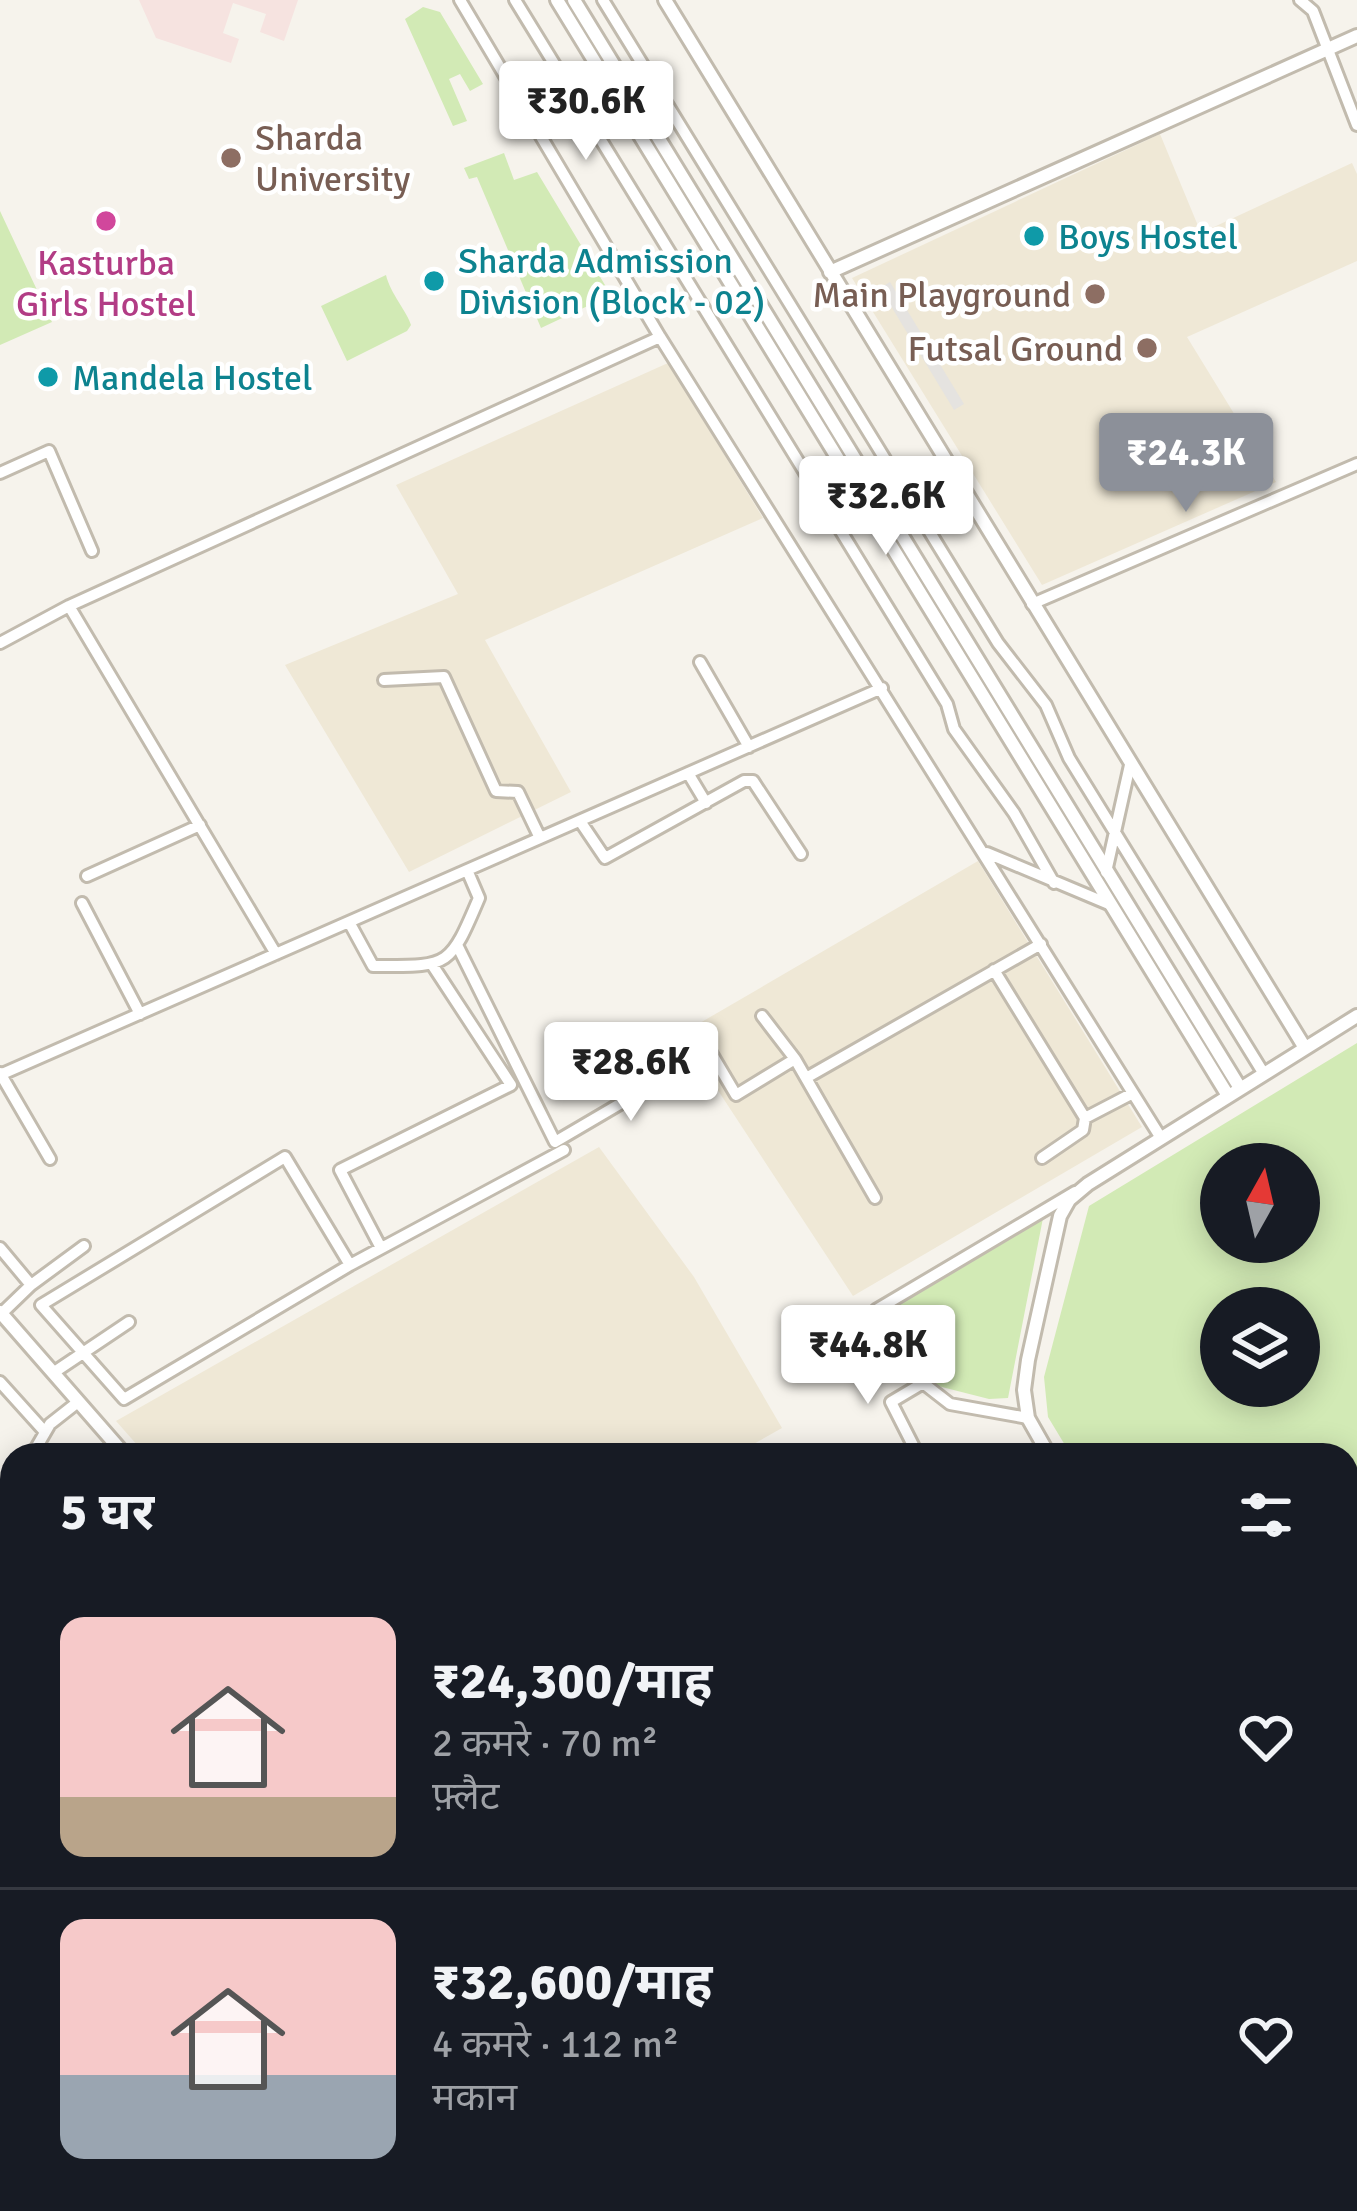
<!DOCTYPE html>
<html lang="hi">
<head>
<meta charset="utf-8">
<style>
	:root { --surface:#171b24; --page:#20242c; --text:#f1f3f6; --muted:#9ea1a6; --line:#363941; --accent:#8c9099 }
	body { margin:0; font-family:Signika,"Noto Sans Devanagari",sans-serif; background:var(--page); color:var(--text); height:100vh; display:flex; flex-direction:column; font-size:45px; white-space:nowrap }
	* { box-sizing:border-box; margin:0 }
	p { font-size:39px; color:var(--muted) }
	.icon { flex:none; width:66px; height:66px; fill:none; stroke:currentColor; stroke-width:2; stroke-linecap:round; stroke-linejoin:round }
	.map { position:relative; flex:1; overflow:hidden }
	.side { position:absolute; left:0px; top:1443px; width:1359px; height:768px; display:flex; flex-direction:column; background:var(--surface); border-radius:36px 36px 0 0; box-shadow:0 6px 30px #0003 }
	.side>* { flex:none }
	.needle { width:78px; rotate:8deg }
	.tools { position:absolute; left:1200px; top:1143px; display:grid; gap:24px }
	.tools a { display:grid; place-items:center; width:120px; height:120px; border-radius:50%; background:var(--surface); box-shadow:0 6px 30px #0003; font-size:60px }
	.price { position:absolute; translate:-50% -102px; padding:0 27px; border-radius:12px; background:#fff; color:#222; font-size:39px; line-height:78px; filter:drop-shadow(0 3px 6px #0008) }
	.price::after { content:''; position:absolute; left:50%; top:72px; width:36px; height:27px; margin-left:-18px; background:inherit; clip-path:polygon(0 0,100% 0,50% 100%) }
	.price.selected { background:var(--accent); color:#fff }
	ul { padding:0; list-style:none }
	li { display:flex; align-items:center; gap:36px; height:300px; padding:0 60px }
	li+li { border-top:3px solid var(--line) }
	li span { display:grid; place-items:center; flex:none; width:336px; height:240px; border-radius:24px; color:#555 }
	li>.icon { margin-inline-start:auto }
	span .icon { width:144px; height:144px; fill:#fffc; stroke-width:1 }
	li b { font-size:51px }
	h2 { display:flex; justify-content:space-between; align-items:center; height:144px; padding:0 60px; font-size:51px }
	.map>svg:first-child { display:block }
	.education { fill:#efe8d6 }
	.medical { fill:#f6e3e0 }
	.green { fill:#d2eab5; fill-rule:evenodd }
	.parking { fill:#e5e3e0 }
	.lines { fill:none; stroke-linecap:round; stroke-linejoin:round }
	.minor-casing { stroke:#c2bbae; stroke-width:16 }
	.tertiary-casing { stroke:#c2bbae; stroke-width:18 }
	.minor { stroke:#fff; stroke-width:10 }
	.tertiary { stroke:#fff; stroke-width:12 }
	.education-dot { fill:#8d6e63; stroke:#fff; stroke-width:4.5 }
	.hotel-dot { fill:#d1479c; stroke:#fff; stroke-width:4.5 }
	.culture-dot { fill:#0f9aa8; stroke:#fff; stroke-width:4.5 }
	.labels { text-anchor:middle; stroke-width:9; stroke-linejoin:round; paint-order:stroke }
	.education-label { font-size:36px; fill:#785e54; stroke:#fff; text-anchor:end }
	.culture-label { font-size:36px; fill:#0d838f; stroke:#fff; text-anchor:start }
	.hotel-label { font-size:36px; fill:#b23c85; stroke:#fff }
</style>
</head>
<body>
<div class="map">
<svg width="1357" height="2211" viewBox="0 0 1357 2211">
	<rect width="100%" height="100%" fill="#f6f3ec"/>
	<path class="education" d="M 1160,134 L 1201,233 L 1352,163 L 1357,174 L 1357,261 L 1187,337 L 1276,482 L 1042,585 L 852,278 Z
		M 668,363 L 763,518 L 485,640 L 571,792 L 409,872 L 285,665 L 458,594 L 396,485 Z
		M 978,861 L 1142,1127 L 853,1296 L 681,1034 Z
		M 599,1147 L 694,1277 L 782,1428 L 734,1455 L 146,1455 L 116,1421 Z
		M 1347,1746 L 1357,1748 L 1357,2211 L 729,2211 L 722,2199 L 1347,2199 Z"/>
	<path class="medical" d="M 139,0 L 298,0 L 284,41 L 260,32 L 266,14 L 233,3 L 223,33 L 239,39 L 231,63 L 156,38 Z"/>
	<path class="green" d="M 423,7 L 440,12 L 483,84 L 470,91 L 460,74 L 449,79 L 467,121 L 453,126 L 405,19 Z
		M 504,153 L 514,180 L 537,172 L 611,295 L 541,328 L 477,177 L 469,179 L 464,168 Z
		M 0,211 L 52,322 L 0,345 Z
		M 386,275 C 390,293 408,313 411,325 L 407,331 L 347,361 L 321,306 Z
		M 1357,1043 L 1357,1624 L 1347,1624 L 1347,1455 L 1071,1455 L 1048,1417 L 1044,1377 L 1089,1206 ZM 1221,1164 L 1299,1164 L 1299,1242 L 1221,1242 ZM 1221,1308 L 1299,1308 L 1299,1386 L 1221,1386 Z
		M 1043,1218 L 1008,1398 L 989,1399 L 930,1384 L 888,1311 Z"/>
	<path class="parking" d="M 890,282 L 964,404 L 954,410 L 880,288 Z"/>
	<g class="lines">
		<g class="minor-casing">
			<path id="minor" d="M 460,0 L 660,337 L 1161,1138
				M 515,0 L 947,704 L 954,729 L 1014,813 L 1054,883
				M 603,0 L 998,643 L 1046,705 L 1069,758 L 1264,1074
				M 1300,0 L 1313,11 L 1357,125
				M 0,473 L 49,451 L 92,551
				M 1032,604 L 1357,464
				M 69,606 L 276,954
				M 0,643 L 69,606 L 660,337
				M 700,662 L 749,747
				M 384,680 L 444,677 L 496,791 L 518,792 L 540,838
				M 688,773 L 706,803
				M 580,821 L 605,858 L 744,781 L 753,781 L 801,854
				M 987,853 L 1111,905
				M 1106,872 L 1130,765
				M 87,876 L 200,825
				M 82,903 L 140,1014
				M 349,922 L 373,966 C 449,966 449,969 479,898 L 467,870
				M 458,947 L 555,1142 L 710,1051 L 736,1095 L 795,1059 L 875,1198
				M 994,970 L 1085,1118
				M 762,1016 L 795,1059
				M 0,1073 L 50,1159
				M 0,1075 L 882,688
				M 806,1078 L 1041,944
				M 1042,1158 L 1083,1130 L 1085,1118 L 1133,1093
				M 0,1248 L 31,1285
				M 381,1248 L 340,1170 L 511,1085 L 433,966
				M 350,1265 L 285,1157 L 41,1305 L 124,1399 L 350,1265 L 564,1150
				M 1,1314 L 31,1285 L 84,1246
				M 53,1373 L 129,1322
				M 0,1382 L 45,1432
				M 1028,1418 L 950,1404 L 923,1383 L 876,1310 L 1075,1192
				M 32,1455 L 50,1424 L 78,1402
				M 918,1455 L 891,1402 L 923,1383
				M 0,1512 L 12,1491
				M 0,1738 L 12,1754
				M 0,1797 L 12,1815
				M 673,2199 L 680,2211"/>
		</g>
		<g class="tertiary-casing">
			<path id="tertiary" d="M 557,0 L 1227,1094
				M 574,0 L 1240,1088
				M 665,0 L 1305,1048
				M 830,272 L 1357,36
				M 0,1312 L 125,1455
				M 1049,1455 L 1028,1418 L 1024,1390 L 1028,1360 L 1060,1216 L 1069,1200 L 1088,1184 L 1357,1016
				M 1347,1653 L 1357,1647
				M 1347,1733 L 1357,1734
				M 707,2199 L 714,2211"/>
		</g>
		<use href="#minor" class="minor"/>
		<use href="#tertiary" class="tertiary"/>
	</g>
	<g class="education-dot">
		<circle cx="231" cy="158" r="12"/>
		<circle cx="1095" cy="294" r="12"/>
		<circle cx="1147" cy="348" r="12"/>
	</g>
	<circle class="hotel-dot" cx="106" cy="221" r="12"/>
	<g class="culture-dot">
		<circle cx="1034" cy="236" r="12"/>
		<circle cx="434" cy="281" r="12"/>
		<circle cx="48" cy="377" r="12"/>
	</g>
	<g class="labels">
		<g class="education-label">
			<text x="255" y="150" text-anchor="start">Sharda<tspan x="255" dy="41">University</tspan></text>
			<text x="1071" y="307">Main Playground</text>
			<text x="1123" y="361">Futsal Ground</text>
		</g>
		<g class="culture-label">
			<text x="1058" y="249">Boys Hostel</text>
			<text x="458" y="273">Sharda Admission<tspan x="458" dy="41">Division (Block - 02)</tspan></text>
			<text x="72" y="390">Mandela Hostel</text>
		</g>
		<g class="hotel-label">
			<text x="106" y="275">Kasturba<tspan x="106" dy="41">Girls Hostel</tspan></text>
		</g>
	</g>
</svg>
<div class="tools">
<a><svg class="needle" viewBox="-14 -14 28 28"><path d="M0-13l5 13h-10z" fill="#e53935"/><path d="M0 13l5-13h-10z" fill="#9ea1a6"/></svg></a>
<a><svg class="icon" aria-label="layers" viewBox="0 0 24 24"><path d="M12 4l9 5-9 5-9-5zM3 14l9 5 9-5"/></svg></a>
</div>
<b class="price" style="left:586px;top:163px">₹30.6K</b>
<b class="price selected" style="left:1186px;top:515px">₹24.3K</b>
<b class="price" style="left:886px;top:558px">₹32.6K</b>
<b class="price" style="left:631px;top:1124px">₹28.6K</b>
<b class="price" style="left:868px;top:1407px">₹44.8K</b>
<section class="side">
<h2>5 घर<svg class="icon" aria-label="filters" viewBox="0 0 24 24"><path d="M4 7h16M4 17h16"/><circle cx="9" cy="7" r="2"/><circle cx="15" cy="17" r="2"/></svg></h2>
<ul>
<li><span style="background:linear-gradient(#f6c9c9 75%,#b9a48a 0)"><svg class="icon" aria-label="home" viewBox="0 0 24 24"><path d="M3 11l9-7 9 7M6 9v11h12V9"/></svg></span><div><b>₹24,300/माह</b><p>2 कमरे · 70 m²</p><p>फ़्लैट</p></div><svg class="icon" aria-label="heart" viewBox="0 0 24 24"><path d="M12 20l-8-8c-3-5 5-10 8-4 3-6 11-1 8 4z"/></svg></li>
<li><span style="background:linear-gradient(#f6c9c9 65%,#9aa5b1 0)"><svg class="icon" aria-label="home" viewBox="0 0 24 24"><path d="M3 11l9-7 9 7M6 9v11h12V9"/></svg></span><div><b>₹32,600/माह</b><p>4 कमरे · 112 m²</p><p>मकान</p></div><svg class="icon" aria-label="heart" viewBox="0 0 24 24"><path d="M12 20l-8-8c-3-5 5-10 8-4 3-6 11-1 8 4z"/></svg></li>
</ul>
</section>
</div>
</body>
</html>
